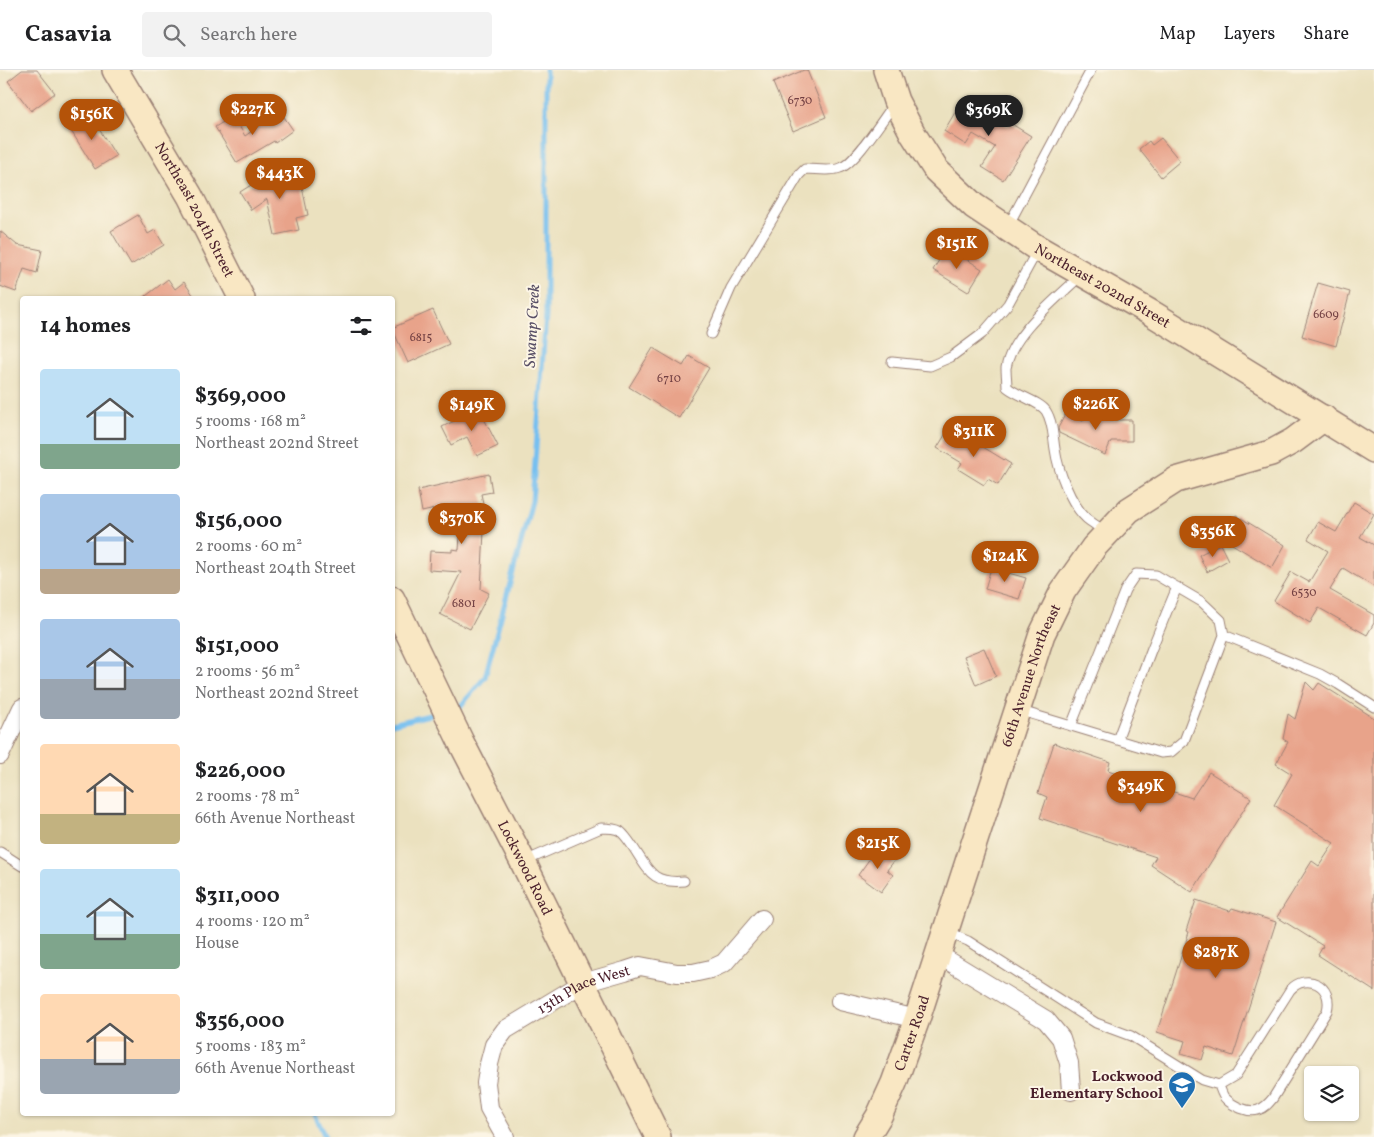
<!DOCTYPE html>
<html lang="en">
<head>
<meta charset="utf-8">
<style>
	:root { --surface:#fff; --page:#f2f2f2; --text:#202124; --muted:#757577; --line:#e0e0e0; --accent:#b45309 }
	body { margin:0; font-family:Vollkorn,serif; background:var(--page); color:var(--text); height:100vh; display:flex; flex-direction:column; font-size:19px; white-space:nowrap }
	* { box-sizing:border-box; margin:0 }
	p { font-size:16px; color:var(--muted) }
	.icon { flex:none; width:28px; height:28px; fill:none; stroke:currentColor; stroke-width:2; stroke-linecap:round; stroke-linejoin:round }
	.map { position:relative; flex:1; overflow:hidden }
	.drawer { position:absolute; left:20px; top:226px; width:375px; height:820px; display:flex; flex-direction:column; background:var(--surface); border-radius:5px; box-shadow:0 1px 4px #0004 }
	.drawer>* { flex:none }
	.buttons { position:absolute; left:1304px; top:996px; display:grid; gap:10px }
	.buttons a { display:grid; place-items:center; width:55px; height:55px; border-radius:5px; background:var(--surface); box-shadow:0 1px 4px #0004; font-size:25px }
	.price { position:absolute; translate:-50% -42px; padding:0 11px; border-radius:18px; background:var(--accent); color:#fff; font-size:16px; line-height:32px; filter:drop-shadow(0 1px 2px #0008) }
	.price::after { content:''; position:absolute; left:50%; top:30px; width:15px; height:11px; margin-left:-8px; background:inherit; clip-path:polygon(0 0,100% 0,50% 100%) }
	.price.active { background:#222; color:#fff }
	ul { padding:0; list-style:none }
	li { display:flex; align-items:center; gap:15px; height:125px; padding:0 20px }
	li span { display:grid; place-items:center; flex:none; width:140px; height:100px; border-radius:5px; color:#555 }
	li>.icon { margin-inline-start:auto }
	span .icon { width:60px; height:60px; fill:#fffc; stroke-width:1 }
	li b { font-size:21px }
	h2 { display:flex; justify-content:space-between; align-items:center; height:60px; padding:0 20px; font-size:21px }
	header { display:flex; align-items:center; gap:30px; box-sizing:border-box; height:70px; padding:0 25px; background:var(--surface); border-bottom:1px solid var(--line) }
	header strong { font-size:24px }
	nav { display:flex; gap:28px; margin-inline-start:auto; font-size:18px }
	.search { width:350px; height:45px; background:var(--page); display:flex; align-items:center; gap:12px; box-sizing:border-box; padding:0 18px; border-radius:5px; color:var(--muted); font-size:19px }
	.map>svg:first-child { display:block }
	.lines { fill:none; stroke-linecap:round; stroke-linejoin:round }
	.stream { stroke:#77c0f0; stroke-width:5 }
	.building { fill:#e8a38a }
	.lane-casing { stroke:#9a8075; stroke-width:11 }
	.street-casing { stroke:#9a8075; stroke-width:20 }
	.secondary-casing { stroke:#9a8075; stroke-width:28 }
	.lane { stroke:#fff; stroke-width:9 }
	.street { stroke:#fff; stroke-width:18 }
	.secondary { stroke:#f9e7c3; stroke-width:25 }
	.labels { text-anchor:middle; stroke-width:4; stroke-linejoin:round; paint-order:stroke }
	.number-label { font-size:12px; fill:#724043 }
	.street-label { font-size:15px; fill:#4a1f2b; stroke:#fcf5e5 }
	.poi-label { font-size:15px; font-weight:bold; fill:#4a1f2b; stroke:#fcf5e5; text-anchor:end }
	.water-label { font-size:16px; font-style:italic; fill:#584f66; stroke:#fcf5e5 }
</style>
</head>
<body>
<header>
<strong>Casavia</strong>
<div class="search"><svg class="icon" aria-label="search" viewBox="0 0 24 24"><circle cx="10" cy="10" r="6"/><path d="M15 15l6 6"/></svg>Search here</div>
<nav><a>Map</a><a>Layers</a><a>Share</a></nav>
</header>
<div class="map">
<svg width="1374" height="1067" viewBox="0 0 1374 1067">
	<rect width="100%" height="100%" fill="#fcf5e5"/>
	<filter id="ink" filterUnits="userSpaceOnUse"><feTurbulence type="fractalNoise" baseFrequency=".02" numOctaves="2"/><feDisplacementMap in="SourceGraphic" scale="10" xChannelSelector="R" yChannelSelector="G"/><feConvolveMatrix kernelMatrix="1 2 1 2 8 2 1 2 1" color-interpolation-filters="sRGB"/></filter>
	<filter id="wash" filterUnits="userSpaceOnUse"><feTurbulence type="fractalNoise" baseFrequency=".0096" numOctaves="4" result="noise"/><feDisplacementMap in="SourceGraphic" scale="20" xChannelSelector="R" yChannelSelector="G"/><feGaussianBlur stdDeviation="1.12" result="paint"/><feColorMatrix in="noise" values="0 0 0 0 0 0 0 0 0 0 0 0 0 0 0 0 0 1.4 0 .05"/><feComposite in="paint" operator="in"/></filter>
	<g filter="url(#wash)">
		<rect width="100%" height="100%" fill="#ebe1bf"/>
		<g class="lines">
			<path class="stream" d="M 454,639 L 459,638 L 485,607 L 532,431 L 546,245 L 546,0
				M 392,654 L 438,643
				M 315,1044 L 325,1067"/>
		</g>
		<g id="blocks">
			<path class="building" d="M 22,0 L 37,0 L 55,23 L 31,41 L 8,11 Z
				M 804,0 L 807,0 L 826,47 L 793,61 L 773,13 Z
				M 963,29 L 1008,56 L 1010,53 L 1031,66 L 1003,110 L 982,97 L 995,77 L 973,64 L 966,75 L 944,61 Z
				M 280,41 L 293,60 L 275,73 L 274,71 L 237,93 L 215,57 L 233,46 L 245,66 Z
				M 89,43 L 116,86 L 95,99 L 68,56 Z
				M 1161,68 L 1180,91 L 1161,107 L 1139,79 L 1149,71 L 1152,75 Z
				M 298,98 L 308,145 L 296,148 L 299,160 L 275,165 L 267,129 L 251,140 L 240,122 L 259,110 Z
				M 138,145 L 148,164 L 155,160 L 164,175 L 131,195 L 111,161 Z
				M 0,161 L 17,175 L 42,180 L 37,203 L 24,199 L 16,222 L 0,216 Z
				M 947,177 L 982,199 L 968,222 L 933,200 Z
				M 168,209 L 175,219 L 184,212 L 196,229 L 142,229 Z
				M 1318,213 L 1350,222 L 1336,276 L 1302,266 Z
				M 433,240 L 449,274 L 408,293 L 392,258 Z
				M 653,278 L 683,296 L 689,286 L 709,298 L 679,348 L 629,317 Z
				M 479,339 L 498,376 L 477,386 L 467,367 L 451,375 L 442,357 Z
				M 1089,339 L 1111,350 L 1132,350 L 1132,371 L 1111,371 L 1105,385 L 1059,363 L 1058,358 L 1066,343 L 1083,351 Z
				M 950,357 L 1011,394 L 998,415 L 988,409 L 984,415 L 958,399 L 962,393 L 937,378 Z
				M 489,404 L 492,422 L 481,424 L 485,442 L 481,519 L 489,523 L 470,559 L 440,544 L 461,502 L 429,500 L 430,481 L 452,482 L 452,479 L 459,480 L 462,437 L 440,442 L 439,438 L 422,442 L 418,420 Z
				M 1354,432 L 1374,444 L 1360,467 L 1374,475 L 1374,517 L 1343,498 L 1330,520 L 1374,545 L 1374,553 L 1367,565 L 1319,538 L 1310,553 L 1274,531 L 1291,502 L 1309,512 L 1328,481 L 1308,469 L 1318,452 L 1336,462 Z
				M 1236,445 L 1285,475 L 1272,498 L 1222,468 Z
				M 1220,474 L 1228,490 L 1207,502 L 1199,485 Z
				M 991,498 L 1026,508 L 1019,529 L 985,519 Z
				M 984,578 L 996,606 L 976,615 L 964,586 Z
				M 1306,612 L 1314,620 L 1319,613 L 1374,648 L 1374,921 L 1318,885 L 1323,876 L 1277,847 L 1312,791 L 1319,796 L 1334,773 L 1274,735 L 1292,704 L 1276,694 L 1288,672 L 1283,669 L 1288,644 L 1295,649 Z
				M 1054,673 L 1110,692 L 1108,700 L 1192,728 L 1209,702 L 1251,728 L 1192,822 L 1151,795 L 1156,787 L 1040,748 L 1047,727 L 1038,723 Z
				M 878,777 L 895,790 L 887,800 L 893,805 L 881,822 L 858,805 Z
				M 1196,830 L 1230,841 L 1232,838 L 1276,852 L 1233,986 L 1206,977 L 1202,990 L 1181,984 L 1185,971 L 1157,962 L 1189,862 L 1186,861 Z"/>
		</g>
	</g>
	<g filter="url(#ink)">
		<use href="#blocks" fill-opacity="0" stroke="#9a8075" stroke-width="1"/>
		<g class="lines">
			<g class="lane-casing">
				<path id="lane" d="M 1008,156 L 1091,0
					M 1080,206 C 1056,230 1012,263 1006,298 C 1006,304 1007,311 1007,317 C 1018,326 1040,332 1046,341 C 1053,352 1053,367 1055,379 C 1058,400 1070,433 1086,448 C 1092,453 1099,457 1105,462
					M 711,264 L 731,218 L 799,105 L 805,99 C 817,99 830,102 840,98 C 855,94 884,47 895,33
					M 892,292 L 930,296 L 951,287 L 982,264 L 1008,234 L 1037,181
					M 1224,565 L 1320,604 L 1338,614 L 1374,637
					M 1018,640 L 1161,683 L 1171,682 L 1184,671 L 1224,565 L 1221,550 L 1202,532 L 1156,505 L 1136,504 L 1125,520 L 1071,656
					M 1117,670 L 1152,578 L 1177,517
					M 0,782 L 22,796
					M 525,791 L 601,758 C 606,758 615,758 620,761 C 625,765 629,771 633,777 C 649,801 652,814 684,811
					M 946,862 L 968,871 L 1096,953 L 1131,966 L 1202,1010 L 1219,1015 L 1236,1005 L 1290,920 C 1306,902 1334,915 1327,941 L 1273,1028 C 1269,1033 1265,1038 1258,1040 C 1248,1043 1233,1036 1226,1029 C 1222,1026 1221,1020 1219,1015"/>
			</g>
			<g class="street-casing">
				<g id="street">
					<path d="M 0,685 L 22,638"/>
					<path d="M 939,885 L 1046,950 L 1061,968 L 1069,993 L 1071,1021"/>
					<path d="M 840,931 L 917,949"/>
					<path id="s1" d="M 505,1067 L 489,1038 L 486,1013 L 489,994 L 494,975 L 505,960 L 583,913 L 625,901 L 640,896 L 677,903 L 693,903 L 711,899 L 724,893 L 762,849"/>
				</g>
			</g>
			<g class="secondary-casing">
				<g id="secondary">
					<path id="s2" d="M 115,0 L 190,126 L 242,229"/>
					<path id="s3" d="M 886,0 L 896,31 L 913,64 L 936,100 L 974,136 L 1034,176 L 1153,244 L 1374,380"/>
					<path id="s4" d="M 392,529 L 461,672 L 523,792 L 658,1067"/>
					<path id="s5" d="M 866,1067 L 879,1046 L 894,1013 L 917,949 L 1042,564 L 1063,521 L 1094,477 L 1129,440 L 1176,410 L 1271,383 L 1293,371 L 1324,348"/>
				</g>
			</g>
			<use href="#lane" class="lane"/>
			<use href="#street" class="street"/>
			<use href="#secondary" class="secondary"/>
		</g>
	</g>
	<defs>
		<g id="school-pin" transform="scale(1.4375)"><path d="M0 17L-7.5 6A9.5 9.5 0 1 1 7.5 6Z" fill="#1f6fb2" stroke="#fcf5e5"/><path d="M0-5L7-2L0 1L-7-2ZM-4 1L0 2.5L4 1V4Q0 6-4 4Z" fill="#fff"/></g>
	</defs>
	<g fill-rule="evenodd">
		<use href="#school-pin" x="1182" y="1015"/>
	</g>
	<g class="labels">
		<g class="number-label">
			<text x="800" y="34">6730</text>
			<text x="1326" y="248">6609</text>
			<text x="421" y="271">6815</text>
			<text x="669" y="312">6710</text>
			<text x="1304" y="526">6530</text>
			<text x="464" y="537">6801</text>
		</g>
		<g class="street-label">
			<text dy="5" stroke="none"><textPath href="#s2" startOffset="161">Northeast 204th Street</textPath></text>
			<text dy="5" stroke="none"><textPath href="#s3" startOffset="316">Northeast 202nd Street</textPath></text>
			<text dy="5" stroke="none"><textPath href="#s5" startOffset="491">66th Avenue Northeast</textPath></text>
			<text dy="5" stroke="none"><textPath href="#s4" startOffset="300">Lockwood Road</textPath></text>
			<text dy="5" stroke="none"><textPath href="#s1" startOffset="205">13th Place West</textPath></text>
			<text dy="5" stroke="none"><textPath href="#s5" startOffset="114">Carter Road</textPath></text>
		</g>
		<g class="poi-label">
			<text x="1163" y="1011">Lockwood<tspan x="1163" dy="17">Elementary School</tspan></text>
		</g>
		<g class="water-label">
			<text transform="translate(531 256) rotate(-87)" y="6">Swamp Creek</text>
		</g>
	</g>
</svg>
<div class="buttons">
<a><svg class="icon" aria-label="layers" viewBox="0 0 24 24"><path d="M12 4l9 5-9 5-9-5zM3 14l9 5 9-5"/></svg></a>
</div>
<b class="price" style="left:253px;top:66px">$227K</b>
<b class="price active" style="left:989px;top:67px">$369K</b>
<b class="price" style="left:92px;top:71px">$156K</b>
<b class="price" style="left:280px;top:130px">$443K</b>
<b class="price" style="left:957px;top:200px">$151K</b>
<b class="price" style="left:1096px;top:361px">$226K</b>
<b class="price" style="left:472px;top:362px">$149K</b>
<b class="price" style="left:974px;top:388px">$311K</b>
<b class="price" style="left:462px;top:475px">$370K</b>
<b class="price" style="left:1213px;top:488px">$356K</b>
<b class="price" style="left:1005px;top:513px">$124K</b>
<b class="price" style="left:1141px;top:743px">$349K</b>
<b class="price" style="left:878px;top:800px">$215K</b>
<b class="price" style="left:1216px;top:909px">$287K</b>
<section class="drawer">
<h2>14 homes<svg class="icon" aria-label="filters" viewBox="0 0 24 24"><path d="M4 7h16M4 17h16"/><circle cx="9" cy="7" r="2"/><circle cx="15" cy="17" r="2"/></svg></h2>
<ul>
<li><span style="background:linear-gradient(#bfe0f5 75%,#7fa58c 0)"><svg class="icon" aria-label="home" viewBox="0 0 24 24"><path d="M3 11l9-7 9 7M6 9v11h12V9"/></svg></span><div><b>$369,000</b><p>5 rooms · 168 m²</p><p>Northeast 202nd Street</p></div></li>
<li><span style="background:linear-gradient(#a9c7e8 75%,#b9a48a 0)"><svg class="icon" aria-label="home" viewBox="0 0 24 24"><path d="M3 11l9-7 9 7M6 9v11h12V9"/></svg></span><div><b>$156,000</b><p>2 rooms · 60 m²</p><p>Northeast 204th Street</p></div></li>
<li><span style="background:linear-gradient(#a9c7e8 60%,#9aa5b1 0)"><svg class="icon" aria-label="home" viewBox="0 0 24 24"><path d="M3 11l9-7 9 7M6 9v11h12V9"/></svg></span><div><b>$151,000</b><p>2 rooms · 56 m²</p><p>Northeast 202nd Street</p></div></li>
<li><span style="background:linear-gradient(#ffd9b3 70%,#c2b280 0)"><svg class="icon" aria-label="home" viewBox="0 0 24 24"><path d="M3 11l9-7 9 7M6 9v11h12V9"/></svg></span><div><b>$226,000</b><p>2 rooms · 78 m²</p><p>66th Avenue Northeast</p></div></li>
<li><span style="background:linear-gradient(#bfe0f5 65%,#7fa58c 0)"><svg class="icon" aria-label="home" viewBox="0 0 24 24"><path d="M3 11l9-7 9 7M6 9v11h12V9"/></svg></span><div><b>$311,000</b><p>4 rooms · 120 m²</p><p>House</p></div></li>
<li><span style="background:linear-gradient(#ffd9b3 65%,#9aa5b1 0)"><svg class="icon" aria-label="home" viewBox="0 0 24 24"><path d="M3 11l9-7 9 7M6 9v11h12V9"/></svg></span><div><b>$356,000</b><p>5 rooms · 183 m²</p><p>66th Avenue Northeast</p></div></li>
</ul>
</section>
</div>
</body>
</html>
